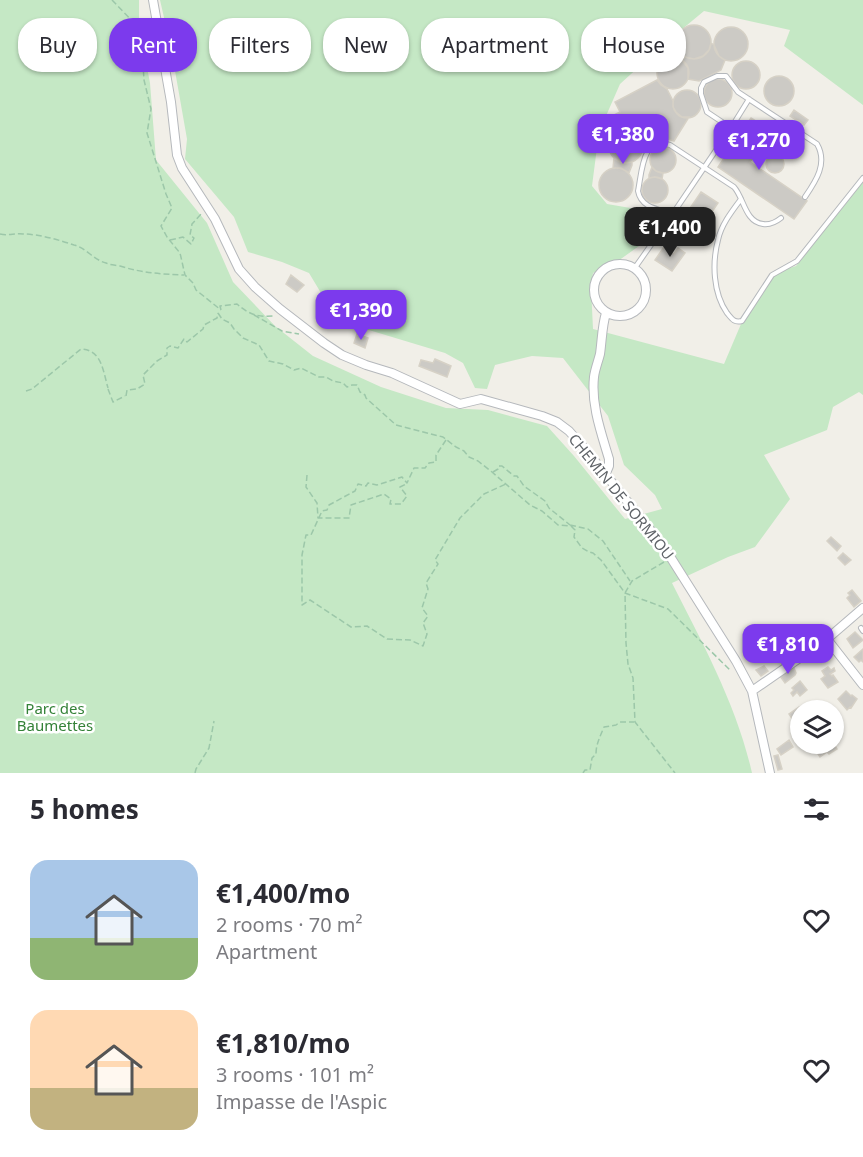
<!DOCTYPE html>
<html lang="en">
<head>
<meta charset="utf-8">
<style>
	:root { --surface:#fff; --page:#f2f2f3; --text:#2b2b33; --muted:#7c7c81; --accent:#7c3aed }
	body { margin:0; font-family:"Noto Sans",sans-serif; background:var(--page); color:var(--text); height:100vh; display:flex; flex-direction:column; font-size:22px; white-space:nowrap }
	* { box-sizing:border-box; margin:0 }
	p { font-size:20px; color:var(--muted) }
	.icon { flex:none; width:33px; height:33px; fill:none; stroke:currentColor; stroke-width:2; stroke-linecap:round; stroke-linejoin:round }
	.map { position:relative; height:773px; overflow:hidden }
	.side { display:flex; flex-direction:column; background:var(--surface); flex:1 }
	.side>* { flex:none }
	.hud { position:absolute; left:18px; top:18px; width:828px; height:54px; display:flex; gap:12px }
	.buttons { position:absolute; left:790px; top:700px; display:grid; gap:12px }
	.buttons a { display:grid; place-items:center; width:54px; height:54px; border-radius:50%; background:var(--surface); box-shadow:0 2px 4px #0004; font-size:30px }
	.price { position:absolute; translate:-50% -51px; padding:0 14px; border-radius:12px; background:var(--accent); color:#fff; font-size:20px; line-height:39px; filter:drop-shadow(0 2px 3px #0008) }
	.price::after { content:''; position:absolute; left:50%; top:36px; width:18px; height:14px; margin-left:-9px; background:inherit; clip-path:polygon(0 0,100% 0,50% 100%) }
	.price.active { background:#222; color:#fff }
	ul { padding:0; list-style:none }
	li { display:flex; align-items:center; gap:18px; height:150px; padding:0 30px }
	li span { display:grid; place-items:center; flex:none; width:168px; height:120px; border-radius:18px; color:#555 }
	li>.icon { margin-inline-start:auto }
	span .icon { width:72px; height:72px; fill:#fffc; stroke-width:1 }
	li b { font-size:26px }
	h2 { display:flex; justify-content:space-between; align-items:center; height:72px; padding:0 30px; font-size:26px }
	.tag { padding:0 21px; border-radius:24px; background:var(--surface); box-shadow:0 2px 4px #0004; font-size:21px; line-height:54px }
	.tag.active { background:var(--accent); color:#fff }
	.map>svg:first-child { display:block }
	.green { fill:#c5e8c5 }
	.building { fill:#cccac5; stroke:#d6d1c6; stroke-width:1.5 }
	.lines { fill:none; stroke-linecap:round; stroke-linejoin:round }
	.service-casing { stroke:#b5b8bc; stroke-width:6 }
	.minor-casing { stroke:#b5b8bc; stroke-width:10 }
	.path { stroke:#9cc7a9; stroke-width:1.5; stroke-dasharray:6 3; stroke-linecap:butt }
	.service { stroke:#fff; stroke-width:4 }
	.minor { stroke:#fff; stroke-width:8 }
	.labels { text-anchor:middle; stroke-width:5; stroke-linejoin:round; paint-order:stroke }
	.street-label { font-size:15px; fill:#5f6368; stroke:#fff }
	.park-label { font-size:15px; fill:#348238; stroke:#fff }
</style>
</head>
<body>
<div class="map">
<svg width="863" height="773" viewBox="0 0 863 773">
	<rect width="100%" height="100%" fill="#f1efe8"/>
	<path class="green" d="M 0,0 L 139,0 L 139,25 L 150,83 L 156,160 L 207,223 L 233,282 L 275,326 L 313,356 L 381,387 L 446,408 L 488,410 L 547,426 L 574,456 L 625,519 L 662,509 L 655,495 L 624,465 L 608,416 L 563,358 L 532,356 L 495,365 L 487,389 L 475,388 L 463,363 L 445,353 L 349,324 L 324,298 L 309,273 L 282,262 L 248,252 L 234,217 L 185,159 L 187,139 L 171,48 L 160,0 L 863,0 L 863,105 L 784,46 L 790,30 L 704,11 L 663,45 L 620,84 L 599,132 L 592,186 L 607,204 L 660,213 L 639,246 L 618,261 L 593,273 L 591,287 L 593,329 L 724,364 L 741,324 L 777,272 L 796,266 L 863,182 L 863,395 L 859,392 L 833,407 L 827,430 L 764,455 L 790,499 L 755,547 L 728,557 L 672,583 C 703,644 737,706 752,773 L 0,773 Z"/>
	<path class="building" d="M677 42a17 17 0 1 1 34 0a17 17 0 1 1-34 0Z
		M714 44a17 17 0 1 1 34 0a17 17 0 1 1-34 0Z
		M 711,43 L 714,45 L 719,56 L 725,60 L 721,70 L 699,81 L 688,79 L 688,68 L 682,60 L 685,57 L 694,59 L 703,56 L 709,50 Z
		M657 73a16 16 0 1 1 32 0a16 16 0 1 1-32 0Z
		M732 75a14 14 0 1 1 28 0a14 14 0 1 1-28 0Z
		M764 91a15 15 0 1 1 30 0a15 15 0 1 1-30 0Z
		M704 93a14 14 0 1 1 28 0a14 14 0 1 1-28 0Z
		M 657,80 L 661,85 L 667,89 L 673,101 L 673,107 L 676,112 L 682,117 L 689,117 L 674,141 L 665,138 L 655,140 L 649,143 L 643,150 L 642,139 L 636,132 L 630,129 L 624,129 L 619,130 L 613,135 L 604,120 L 620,112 L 615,102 Z
		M673 104a14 14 0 1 1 28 0a14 14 0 1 1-28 0Z
		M 794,110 L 808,120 L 804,125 L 790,116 Z
		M 751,118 L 771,131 L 750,162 L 807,201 L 794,219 L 718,167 Z
		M609 146a17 17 0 1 1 34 0a17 17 0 1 1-34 0Z
		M779 143a9 9 0 1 1 18 0a9 9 0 1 1-18 0Z
		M650 160a13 13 0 1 1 26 0a13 13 0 1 1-26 0Z
		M766 164a9 9 0 1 1 18 0a9 9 0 1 1-18 0Z
		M 614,158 L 623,163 L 632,162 L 632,165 L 629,173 L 621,168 L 613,168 Z
		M 652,167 L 656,171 L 663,173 L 662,179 L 655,177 L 649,178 L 649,175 Z
		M599 185a17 17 0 1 1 34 0a17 17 0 1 1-34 0Z
		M642 190a13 13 0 1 1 26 0a13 13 0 1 1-26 0Z
		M 701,192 L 718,203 L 701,228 L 684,217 Z
		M 664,247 L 674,254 L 678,248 L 685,253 L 672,271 L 655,260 Z
		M 291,275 L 304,285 L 297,292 L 286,284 Z
		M 357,334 L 368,338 L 365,348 L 354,343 Z
		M 435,359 L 451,366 L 447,377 L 419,366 L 421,360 L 433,363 Z
		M 831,537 L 841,546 L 837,551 L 827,541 Z
		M 843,553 L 851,560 L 845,565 L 838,558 Z
		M 852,590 L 861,601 L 854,607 L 847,598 L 850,595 L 848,593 Z
		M 855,632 L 863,640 L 853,648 L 847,639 Z
		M 770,635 L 777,643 L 771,648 L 764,639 Z
		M 863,649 L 863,662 L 861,660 L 859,662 L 854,657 Z
		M 764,666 L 768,671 L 761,676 L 756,670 Z
		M 828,667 L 831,670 L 834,668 L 835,671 L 830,674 L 832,676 L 833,675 L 838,682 L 828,688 L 821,679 L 825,676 L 822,671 Z
		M 794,668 L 796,673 L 795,675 L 785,683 L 780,676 L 790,670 Z
		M 800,681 L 807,690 L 800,696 L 797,692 L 793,696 L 791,693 L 794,690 L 792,688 Z
		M 846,691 L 851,696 L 852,695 L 857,699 L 851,708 L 850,707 L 847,710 L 838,699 Z
		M 799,707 L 801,711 L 801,725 L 795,729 L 792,725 L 795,723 L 789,714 Z
		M 789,740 L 793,747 L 781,755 L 777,749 Z
		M 819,744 L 834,744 L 837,749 L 829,754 L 827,752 L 820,757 L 814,748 Z
		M 778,755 L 782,769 L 778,770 L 774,756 Z"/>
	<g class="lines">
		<g class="service-casing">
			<path id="service" d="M 731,128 L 749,99
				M 741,199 C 732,211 721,225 718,240 C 712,263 713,293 727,313 C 732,319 734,323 742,321 L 772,275 L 797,261 L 863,178
				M 673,214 C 658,209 641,208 638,191 C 642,172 642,135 670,145 L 734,187 C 744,198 745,222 763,224 C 770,225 776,222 781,218
				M 634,269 L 672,215 L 731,128 L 707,112 L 701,94 L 701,88 L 704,82 L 717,76 L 726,76 L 738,92 L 817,144 C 828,163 816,181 805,197
				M 861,628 L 863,631"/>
		</g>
		<g class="minor-casing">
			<path id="minor" d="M 153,0 L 171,102 L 177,155 L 182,168 L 215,219 L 239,269 L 255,287 L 280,309 L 324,343 L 342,355 L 366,365 L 392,373 L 460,404 L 481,399 L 542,416 L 557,422 L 569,431 L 585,449 L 652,532 L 671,558 L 736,661 L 752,691 L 770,773
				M594 290a26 26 0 1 1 52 0a26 26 0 1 1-52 0Z
				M 606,473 L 609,466 L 609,459 C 601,432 591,405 594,377 C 595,369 598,362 600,354 C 602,340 602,326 606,313
				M 827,639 L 863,685
				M 752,691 L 827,639 L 863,608"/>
		</g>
		<path class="path" d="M 112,0 L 136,25
			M 137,26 L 142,49 L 144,80 L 151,109 L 147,133 L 166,194 L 172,208 L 161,226 L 167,237 L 180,253 L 185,275 L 193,283 L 196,290 L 221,310
			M 138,26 L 148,24
			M 0,234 C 8,236 15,233 23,234 C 39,234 59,240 74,245 C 86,248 94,260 106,263 C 110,265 115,265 120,266 C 142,273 161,274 184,275
			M 170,240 L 183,237 L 191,244 L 194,238 L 190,235 L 192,224 L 202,213
			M 221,310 L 220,306 L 237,304 C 250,315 257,317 274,316
			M 218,313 L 222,319 L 230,323 L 234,329 L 243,338 L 259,345 L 269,361 L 283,364 L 294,370 L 301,368 L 319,377 L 326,377 L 333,381 L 343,383 L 347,387 L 352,385 L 357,385 L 360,392 L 365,395 L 366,398 L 396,425 L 443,437 L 456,447 L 464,451 L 469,457 L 478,461 L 492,472 L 530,505 L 542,511 L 558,525 L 571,526 L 575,530 L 574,537 L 582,548 L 589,552 L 593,553 L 601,560 L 625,593 L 668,609 L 731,671
			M 254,315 L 282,331 L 299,334
			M 108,389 L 113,402 L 125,396
			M 26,391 L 32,389 L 81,349 C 102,350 103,371 108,388
			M 126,396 L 127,390 L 137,389 L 145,384 L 143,375 L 157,361 L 167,355 L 167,348 L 170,346 L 178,348 L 184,339 L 187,342 L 203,329 L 204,325 L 217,318 L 218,313
			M 446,440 L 436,455 L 436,462 L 429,463 L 425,468 L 414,468 L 407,483 L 402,477 L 377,485 L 368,483 L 366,486 L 358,484 L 355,491 L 329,505 L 327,510 L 322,511 L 311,535 L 306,535 L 302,555 L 302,605 L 310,600 L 351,627 L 367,626 L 387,639 L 410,640 L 423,646 L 427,634 L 423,623 L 428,616 L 422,608 L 428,589 L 426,583 L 438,564 L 435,560 L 460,518 L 484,494 L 506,484
			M 493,472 L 498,469 L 499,466 L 502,466 L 514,476 L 517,476 L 524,486 L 545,501 L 549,508 L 570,525
			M 307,475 L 306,487 L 317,503 L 318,518 L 349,518 L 351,505 L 384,494 L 391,499 L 390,504 L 401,504 L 407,496 L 400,487 L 406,484
			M 570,525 L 588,529 L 603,541 L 630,581
			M 664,562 L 632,581 L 625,593 L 626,643 L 628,664 L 633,678 L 635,722 L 675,773
			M 195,773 L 196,769 L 209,748 L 214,721
			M 583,773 L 585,770 L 590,770 L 592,758 L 596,754 C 596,744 600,737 604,727 L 616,725 L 620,722 L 634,722"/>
		<use href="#service" class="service"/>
		<use href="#minor" class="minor"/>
	</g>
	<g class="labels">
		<g class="street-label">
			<text transform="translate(621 497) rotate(51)" y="5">CHEMIN DE SORMIOU</text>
		</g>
		<g class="park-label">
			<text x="55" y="714">Parc des<tspan x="55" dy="17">Baumettes</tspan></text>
		</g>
	</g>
</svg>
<div class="buttons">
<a><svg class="icon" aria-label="layers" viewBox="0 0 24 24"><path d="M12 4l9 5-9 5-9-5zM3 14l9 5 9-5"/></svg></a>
</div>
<b class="price" style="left:623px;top:165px">€1,380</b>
<b class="price" style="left:759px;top:171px">€1,270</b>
<b class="price active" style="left:670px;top:258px">€1,400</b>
<b class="price" style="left:361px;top:341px">€1,390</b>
<b class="price" style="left:788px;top:675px">€1,810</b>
<div class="hud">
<a class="tag">Buy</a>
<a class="tag active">Rent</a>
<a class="tag">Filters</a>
<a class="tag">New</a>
<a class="tag">Apartment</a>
<a class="tag">House</a>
</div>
</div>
<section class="side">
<h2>5 homes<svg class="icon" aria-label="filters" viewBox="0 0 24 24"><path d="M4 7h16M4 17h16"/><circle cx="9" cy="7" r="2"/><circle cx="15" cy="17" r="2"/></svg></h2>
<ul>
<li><span style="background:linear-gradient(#a9c7e8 65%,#8fb573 0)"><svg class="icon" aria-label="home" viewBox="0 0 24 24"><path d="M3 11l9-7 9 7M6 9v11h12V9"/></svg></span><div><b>€1,400/mo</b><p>2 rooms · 70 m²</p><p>Apartment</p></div><svg class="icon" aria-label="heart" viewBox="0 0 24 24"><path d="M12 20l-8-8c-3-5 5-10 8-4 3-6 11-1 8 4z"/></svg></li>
<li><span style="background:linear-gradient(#ffd9b3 65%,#c2b280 0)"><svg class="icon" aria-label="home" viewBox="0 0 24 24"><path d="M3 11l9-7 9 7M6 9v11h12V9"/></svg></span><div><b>€1,810/mo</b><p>3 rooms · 101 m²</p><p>Impasse de l'Aspic</p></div><svg class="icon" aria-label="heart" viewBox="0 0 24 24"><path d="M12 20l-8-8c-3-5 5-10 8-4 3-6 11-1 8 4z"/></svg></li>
</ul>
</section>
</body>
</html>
